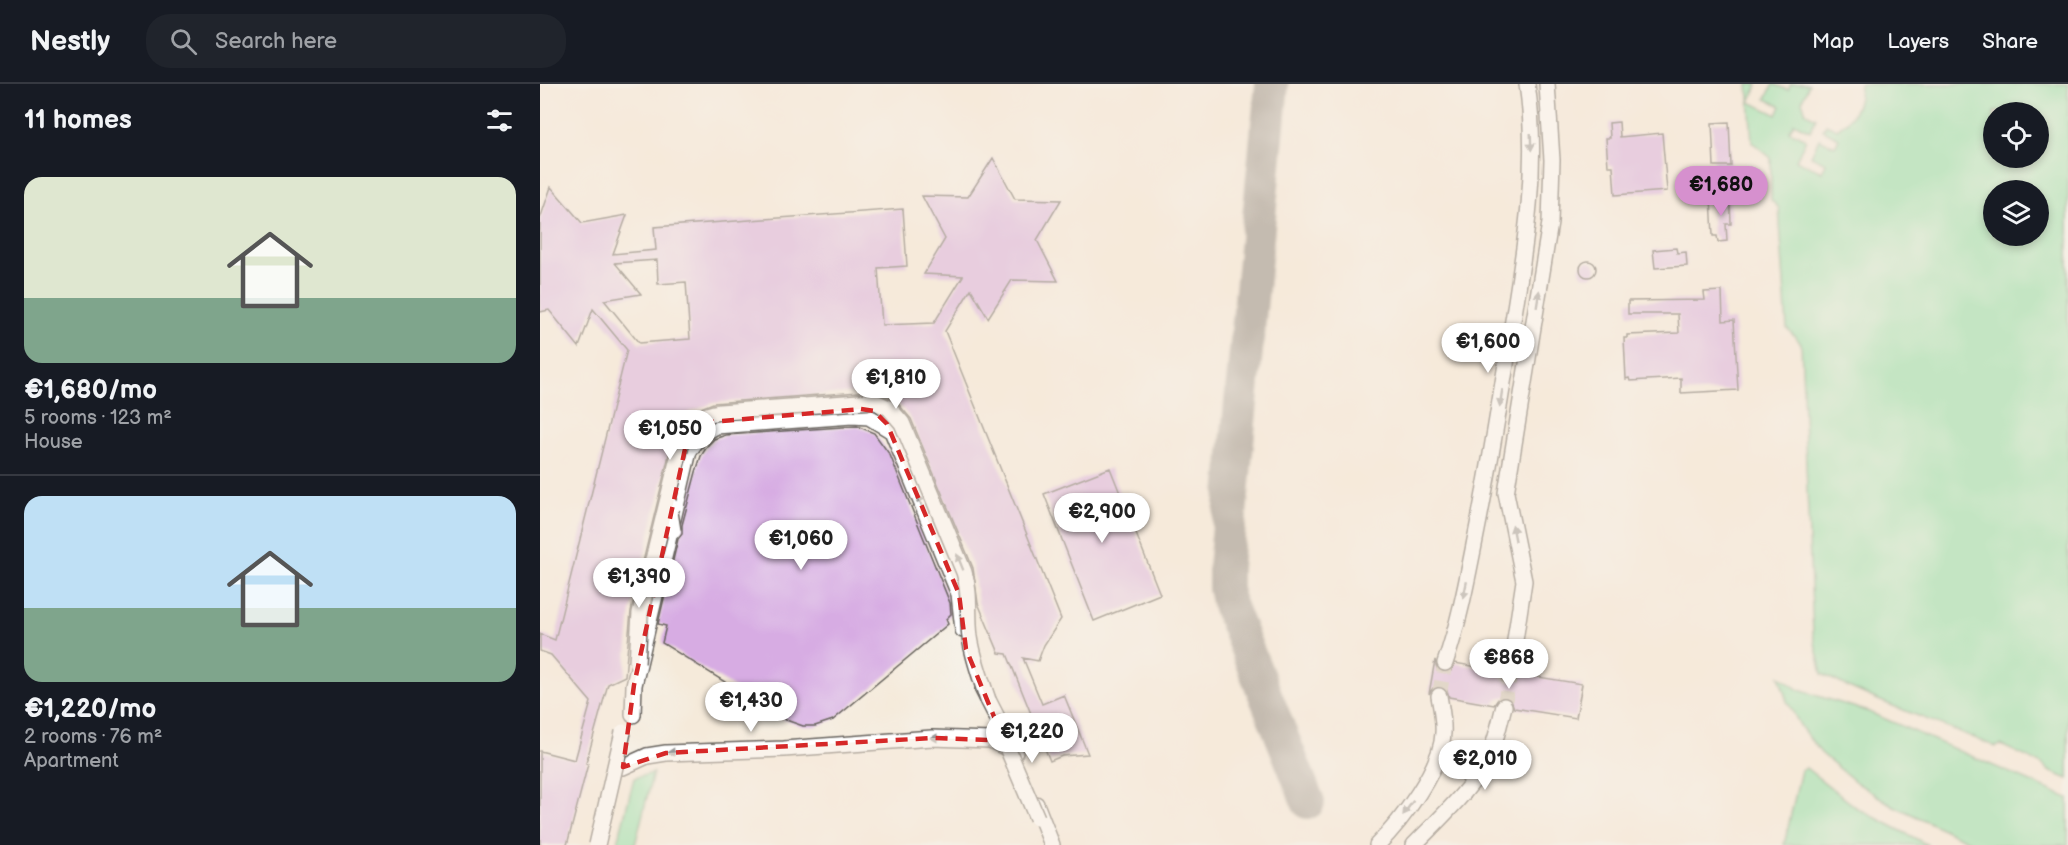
<!DOCTYPE html>
<html lang="en">
<head>
<meta charset="utf-8">
<style>
	:root { --surface:#171b24; --page:#20242c; --text:#f1f3f6; --muted:#9ea1a6; --line:#363941; --accent:#d690ce }
	body { margin:0; font-family:"Balsamiq Sans",sans-serif; background:var(--page); color:var(--text); height:100vh; display:flex; flex-direction:column; font-size:22px; white-space:nowrap }
	* { box-sizing:border-box; margin:0 }
	p { font-size:20px; color:var(--muted) }
	.icon { flex:none; width:33px; height:33px; fill:none; stroke:currentColor; stroke-width:2; stroke-linecap:round; stroke-linejoin:round }
	.map { position:relative; flex:1; overflow:hidden }
	.sheet { display:flex; flex-direction:column; background:var(--surface); width:540px }
	.sheet>* { flex:none }
	.controls { position:absolute; left:1443px; top:18px; display:grid; gap:12px }
	.controls a { display:grid; place-items:center; width:66px; height:66px; border-radius:50%; background:var(--surface); box-shadow:0 3px 9px #0003; font-size:30px }
	.price { position:absolute; translate:-50% -51px; padding:0 14px; border-radius:21px; background:#fff; color:#222; font-size:20px; line-height:39px; filter:drop-shadow(0 2px 3px #0008) }
	.price::after { content:''; position:absolute; left:50%; top:36px; width:18px; height:14px; margin-left:-9px; background:inherit; clip-path:polygon(0 0,100% 0,50% 100%) }
	.price.active { background:var(--accent); color:#111 }
	ul { padding:0; list-style:none }
	li { display:grid; align-content:center; gap:12px; height:318px; padding:0 24px }
	li+li { border-top:2px solid var(--line) }
	li span { display:grid; place-items:center; height:186px; border-radius:18px; color:#555 }
	li>.icon { margin-inline-start:auto }
	span .icon { width:108px; height:108px; fill:#fffc; stroke-width:1 }
	li b { font-size:26px }
	h2 { display:flex; justify-content:space-between; align-items:center; height:72px; padding:0 24px; font-size:26px }
	header { display:flex; align-items:center; gap:36px; box-sizing:border-box; height:84px; padding:0 30px; background:var(--surface); border-bottom:2px solid var(--line) }
	header strong { font-size:28px }
	nav { display:flex; gap:33px; margin-inline-start:auto; font-size:21px }
	.search { width:420px; height:54px; background:var(--page); display:flex; align-items:center; gap:15px; box-sizing:border-box; padding:0 21px; border-radius:24px; color:var(--muted); font-size:22px }
	main { display:flex; flex:1; min-height:0 }
	.map>svg:first-child { display:block }
	.green { fill:#87e1a6; stroke:#527e61; stroke-width:1.5; fill-rule:evenodd }
	.lines { fill:none; stroke-linecap:round; stroke-linejoin:round }
	.taxiway { stroke:#88837b; stroke-width:34 }
	.building { fill:#d7ace3; fill-rule:evenodd }
	.minor-tunnel { stroke:#cac1b4; stroke-width:15; stroke-dasharray:15 8; stroke-linecap:butt }
	.minor-casing { stroke:#68645e; stroke-width:18 }
	.minor { stroke:#fff; stroke-width:15 }
	.minor-bridge-casing { stroke:#68645e; stroke-width:18; stroke-linecap:butt }
	.minor-bridge { stroke:#fff; stroke-width:15 }
	.oneway { fill:#999 }
	.marked { fill:none; stroke:#d62828; stroke-width:4.5; stroke-dasharray:12 8; stroke-linejoin:round }
</style>
</head>
<body>
<header>
<strong>Nestly</strong>
<div class="search"><svg class="icon" aria-label="search" viewBox="0 0 24 24"><circle cx="10" cy="10" r="6"/><path d="M15 15l6 6"/></svg>Search here</div>
<nav><a>Map</a><a>Layers</a><a>Share</a></nav>
</header>
<main>
<section class="sheet">
<h2>11 homes<svg class="icon" aria-label="filters" viewBox="0 0 24 24"><path d="M4 7h16M4 17h16"/><circle cx="9" cy="7" r="2"/><circle cx="15" cy="17" r="2"/></svg></h2>
<ul>
<li><span style="background:linear-gradient(#dfe7d0 65%,#7fa58c 0)"><svg class="icon" aria-label="home" viewBox="0 0 24 24"><path d="M3 11l9-7 9 7M6 9v11h12V9"/></svg></span><div><b>€1,680/mo</b><p>5 rooms · 123 m²</p><p>House</p></div></li>
<li><span style="background:linear-gradient(#bfe0f5 60%,#7fa58c 0)"><svg class="icon" aria-label="home" viewBox="0 0 24 24"><path d="M3 11l9-7 9 7M6 9v11h12V9"/></svg></span><div><b>€1,220/mo</b><p>2 rooms · 76 m²</p><p>Apartment</p></div></li>
</ul>
</section>
<div class="map">
<svg width="1528" height="761" viewBox="0 0 1528 761">
	<rect width="100%" height="100%" fill="#f6f6f2"/>
	<filter id="ink" filterUnits="userSpaceOnUse"><feTurbulence type="fractalNoise" baseFrequency=".0167" numOctaves="2"/><feDisplacementMap in="SourceGraphic" scale="12" xChannelSelector="R" yChannelSelector="G"/><feConvolveMatrix kernelMatrix="1 2 1 2 8 2 1 2 1" color-interpolation-filters="sRGB"/></filter>
	<filter id="wash" filterUnits="userSpaceOnUse"><feTurbulence type="fractalNoise" baseFrequency=".008" numOctaves="4" result="noise"/><feDisplacementMap in="SourceGraphic" scale="24" xChannelSelector="R" yChannelSelector="G"/><feGaussianBlur stdDeviation="1.35" result="paint"/><feColorMatrix in="noise" values="0 0 0 0 0 0 0 0 0 0 0 0 0 0 0 0 0 1.4 0 .05"/><feComposite in="paint" operator="in"/></filter>
	<g filter="url(#wash)">
		<rect width="100%" height="100%" fill="#f5eada"/>
		<path class="green" d="M 1208,0 L 1218,0 L 1210,18 L 1237,31 L 1241,22 L 1226,15 L 1233,0 L 1248,6 L 1251,0 L 1269,0 L 1262,17 L 1266,29 L 1276,34 L 1270,47 L 1254,39 L 1249,47 L 1266,55 L 1256,76 L 1282,88 L 1286,79 L 1271,72 L 1279,55 L 1295,62 L 1299,54 L 1283,46 L 1286,40 L 1297,45 C 1314,34 1320,20 1320,0 L 1528,0 L 1528,695 L 1509,687 L 1502,680 L 1461,661 L 1456,663 C 1398,638 1338,619 1282,590 L 1273,550 L 1261,259 L 1247,244 L 1239,124 L 1231,116 L 1231,74 L 1212,58 ZM 1498,28 L 1498,74 L 1454,74 L 1454,28 ZM 1498,106 L 1498,152 L 1454,152 L 1454,106 Z
			M 1239,592 L 1259,606 L 1329,628 L 1528,714 L 1528,761 L 1437,761 L 1352,721 L 1317,699 L 1281,669 L 1261,643 L 1247,617 Z
			M 1266,684 L 1317,724 L 1388,761 L 1244,761 L 1261,686 Z
			M 113,689 L 95,761 L 77,761 L 94,694 Z"/>
		<g class="lines">
			<path class="taxiway" d="M 732,0 L 685,483 L 685,504 L 688,518 L 768,718"/>
		</g>
		<g id="blocks">
			<path class="building" d="M 1079,38 L 1080,53 L 1122,49 L 1127,107 L 1075,111 L 1073,82 L 1068,82 L 1066,54 L 1070,54 L 1069,39 Z
				M 1189,38 L 1191,82 L 1174,82 L 1172,39 Z
				M 453,74 L 475,115 L 521,116 L 497,156 L 518,197 L 472,196 L 448,234 L 431,205 L 405,247 L 521,535 L 504,561 L 498,577 L 483,574 L 502,620 L 524,611 L 548,670 L 522,672 L 510,677 L 467,570 L 459,569 L 438,519 L 433,484 L 371,335 L 354,315 L 332,307 L 173,319 L 148,329 L 135,346 L 91,527 L 85,592 L 68,600 L 46,679 L 48,680 L 27,761 L 0,761 L 0,667 L 35,676 L 51,618 L 11,571 L 0,567 L 0,550 L 15,556 L 87,266 L 53,225 L 39,263 L 9,226 L 0,228 L 0,135 L 11,103 L 42,139 L 87,131 L 73,170 L 116,166 L 114,143 L 363,125 L 367,182 L 338,184 L 342,241 L 394,239 L 423,192 L 384,190 L 405,155 L 382,112 L 428,113 ZM 117,176 L 118,200 L 146,198 L 150,255 L 99,259 L 64,216 L 101,210 L 75,179 Z
				M 1190,112 L 1191,140 L 1186,140 L 1187,157 L 1178,158 L 1177,152 L 1173,152 L 1171,113 Z
				M 1136,164 L 1137,169 L 1146,168 L 1147,182 L 1115,184 L 1113,166 Z
				M1040 185a8 8 0 1 1 16 0a8 8 0 1 1-16 0Z
				M 1182,207 L 1183,237 L 1194,236 L 1198,306 L 1141,309 L 1141,294 L 1090,297 L 1089,294 L 1086,295 L 1084,254 L 1087,254 L 1087,251 L 1139,249 L 1138,230 L 1088,230 L 1088,217 L 1165,216 L 1164,208 Z
				M 317,342 L 334,349 L 350,371 L 410,519 L 411,530 L 406,535 L 408,540 L 293,636 L 275,642 L 263,642 L 246,636 L 122,559 L 126,542 L 118,540 L 138,455 L 142,450 L 142,441 L 156,388 L 161,372 L 168,361 L 174,355 L 186,351 Z
				M 570,384 L 620,510 L 554,537 L 504,410 Z
				M 895,576 L 897,585 L 903,588 L 911,587 L 915,579 L 960,587 L 961,593 L 968,598 L 977,596 L 980,590 L 1042,600 L 1036,634 L 974,624 L 971,616 L 966,612 L 958,615 L 954,621 L 909,613 L 907,606 L 902,603 L 893,604 L 889,610 Z"/>
		</g>
	</g>
	<g filter="url(#ink)">
		<use href="#blocks" fill-opacity="0" stroke="#68645e" stroke-width="1.5"/>
		<g class="lines">
			<path class="minor-tunnel" d="M 899,612 L 905,579
				M 964,622 L 970,589"/>
			<g class="minor-casing">
				<path id="minor" d="M 347,339 L 352,347 L 419,510 L 423,546
					M 905,579 C 920,536 928,491 937,446 C 948,391 957,336 966,280 C 980,188 1001,94 987,0
					M 970,589 L 984,497 L 966,409 L 1010,139 L 1012,76 L 1007,0
					M 443,606 L 466,651
					M 93,631 L 94,601 L 149,367 L 161,351 L 176,342 L 312,332 L 329,333 L 352,347
					M 83,683 L 107,672 L 126,669 L 244,665 L 392,654 L 450,656 L 475,668
					M 496,720 L 512,761
					M 837,761 C 861,738 902,683 903,649 C 904,637 901,624 899,612
					M 874,761 C 900,734 936,702 951,667 C 957,653 960,637 964,622"/>
			</g>
			<use href="#minor" class="minor"/>
			<g class="minor-bridge-casing">
				<path id="minor-bridge" d="M 132,423 L 130,428 L 133,447
					M 97,579 L 100,529 L 144,349 C 153,335 165,330 180,328 L 333,317 L 349,324 L 362,339 L 424,488 C 431,509 427,530 430,553 C 433,574 441,595 448,616
					M 457,640 L 497,734
					M 57,761 L 83,648"/>
			</g>
			<use href="#minor-bridge" class="minor-bridge"/>
		</g>
		<defs><path id="oneway-solid" d="M-6-.8H1V-3.2L6.5 0L1 3.2V.8H-6Z" transform="scale(1.5)"/></defs>
		<g class="oneway">
			<use href="#oneway-solid" transform="translate(991 58) rotate(88)"/>
			<use href="#oneway-solid" transform="translate(998 215) rotate(-81)"/>
			<use href="#oneway-solid" transform="translate(961 314) rotate(99)"/>
			<use href="#oneway-solid" transform="translate(381 419) rotate(-112)"/>
			<use href="#oneway-solid" transform="translate(974 449) rotate(-101)"/>
			<use href="#oneway-solid" transform="translate(420 478) rotate(-112)"/>
			<use href="#oneway-solid" transform="translate(925 506) rotate(102)"/>
			<use href="#oneway-solid" transform="translate(399 654) rotate(-180)"/>
			<use href="#oneway-solid" transform="translate(136 668) rotate(177)"/>
			<use href="#oneway-solid" transform="translate(868 724) rotate(126)"/>
		</g>
	</g>
	<path d="M0 0H1528V761H0ZM 321,325 L 334,327 L 347,340 L 419,510 L 426,565 L 467,664 L 450,656 L 392,654 L 126,669 L 83,683 L 94,601 L 145,365 L 171,338 Z" fill="#f5eada" fill-opacity=".55" fill-rule="evenodd"/>
	<path class="marked" d="M 321,325 L 334,327 L 347,340 L 419,510 L 426,565 L 467,664 L 450,656 L 392,654 L 126,669 L 83,683 L 94,601 L 145,365 L 171,338 Z"/>
</svg>
<div class="controls">
<a><svg class="icon" aria-label="locate" viewBox="0 0 24 24"><circle cx="12" cy="12" r="6"/><path d="M12 2v4M12 18v4M2 12h4M18 12h4"/></svg></a>
<a><svg class="icon" aria-label="layers" viewBox="0 0 24 24"><path d="M12 4l9 5-9 5-9-5zM3 14l9 5 9-5"/></svg></a>
</div>
<b class="price active" style="left:1181px;top:133px">€1,680</b>
<b class="price" style="left:948px;top:290px">€1,600</b>
<b class="price" style="left:356px;top:326px">€1,810</b>
<b class="price" style="left:130px;top:377px">€1,050</b>
<b class="price" style="left:562px;top:460px">€2,900</b>
<b class="price" style="left:261px;top:487px">€1,060</b>
<b class="price" style="left:99px;top:525px">€1,390</b>
<b class="price" style="left:969px;top:606px">€868</b>
<b class="price" style="left:211px;top:649px">€1,430</b>
<b class="price" style="left:492px;top:680px">€1,220</b>
<b class="price" style="left:945px;top:707px">€2,010</b>
</div>
</main>
</body>
</html>
